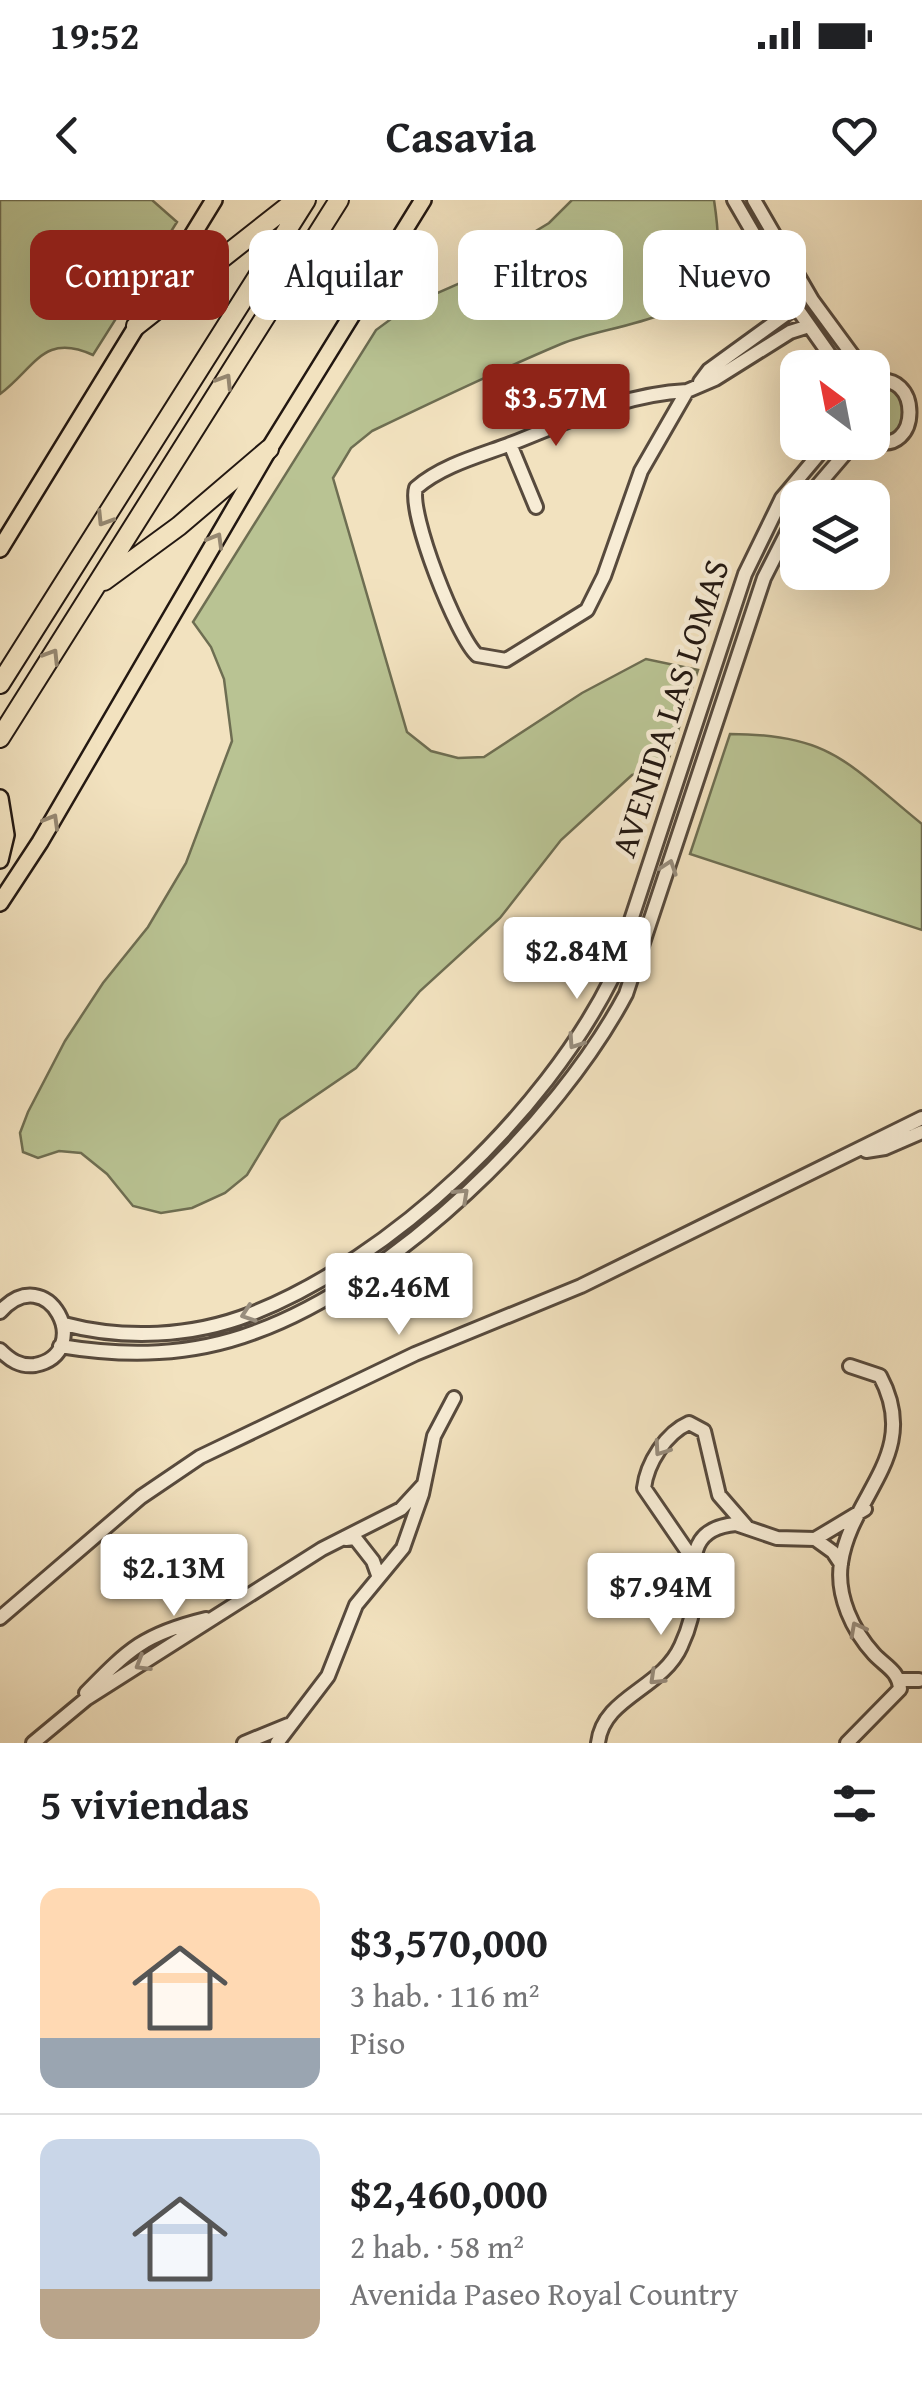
<!DOCTYPE html>
<html lang="es">
<head>
<meta charset="utf-8">
<style>
	:root { --surface:#fff; --page:#f2f2f2; --text:#202124; --muted:#757577; --line:#e0e0e0; --accent:#8f2418 }
	body { margin:0; font-family:"Gentium Book Plus",serif; background:var(--page); color:var(--text); height:100vh; display:flex; flex-direction:column; font-size:38px; white-space:nowrap }
	* { box-sizing:border-box; margin:0 }
	p { font-size:32px; color:var(--muted) }
	.icon { flex:none; width:55px; height:55px; fill:none; stroke:currentColor; stroke-width:2; stroke-linecap:round; stroke-linejoin:round }
	.map { position:relative; height:1543px; overflow:hidden }
	.side { display:flex; flex-direction:column; background:var(--surface); flex:1 }
	.side>* { flex:none }
	.banner { position:absolute; left:30px; top:30px; width:862px; height:90px; display:flex; gap:20px }
	.needle { width:65px; rotate:328deg }
	.buttons { position:absolute; left:780px; top:150px; display:grid; gap:20px }
	.buttons a { display:grid; place-items:center; width:110px; height:110px; border-radius:20px; background:var(--surface); box-shadow:0 10px 40px #0002; font-size:50px }
	.price { position:absolute; translate:-50% -85px; padding:0 22px; border-radius:10px; background:#fff; color:#222; font-size:32px; line-height:65px; filter:drop-shadow(0 2px 5px #0008) }
	.price::after { content:''; position:absolute; left:50%; top:60px; width:30px; height:22px; margin-left:-15px; background:inherit; clip-path:polygon(0 0,100% 0,50% 100%) }
	.price.current { background:var(--accent); color:#fff }
	ul { padding:0; list-style:none }
	li { display:flex; align-items:center; gap:30px; height:250px; padding:0 40px }
	li+li { border-top:2px solid var(--line) }
	li span { display:grid; place-items:center; flex:none; width:280px; height:200px; border-radius:20px; color:#555 }
	li>.icon { margin-inline-start:auto }
	span .icon { width:120px; height:120px; fill:#fffc; stroke-width:1 }
	li b { font-size:42px }
	h2 { display:flex; justify-content:space-between; align-items:center; height:120px; padding:0 40px; font-size:42px }
	.chip { padding:0 35px; border-radius:20px; background:var(--surface); box-shadow:0 10px 40px #0002; font-size:35px; line-height:90px }
	.chip.current { background:var(--accent); color:#fff }
	.status { display:flex; justify-content:space-between; align-items:center; height:70px; padding:0 50px; background:var(--surface); direction:ltr }
	.status svg { height:28px; fill:currentColor }
	header { display:flex; justify-content:space-between; align-items:center; height:130px; padding:0 40px; background:var(--surface); font-size:45px; font-weight:800 }
	.map>svg:first-child { display:block }
	.green { fill:#b9c393; stroke:#6e6e52; stroke-width:2.5 }
	.lines { fill:none; stroke-linecap:round; stroke-linejoin:round }
	.minor-casing { stroke:#574a3d; stroke-width:18 }
	.major-casing { stroke:#231812; stroke-width:20 }
	.highway-casing { stroke:#231812; stroke-width:22 }
	.minor { stroke:#f7ecd5; stroke-width:12 }
	.major { stroke:#f2e2bf; stroke-width:15 }
	.highway { stroke:#f2e2bf; stroke-width:18 }
	.oneway { stroke:#958771 }
	.oneway2 { stroke:#988d7d }
	.labels { text-anchor:middle; stroke-width:9; stroke-linejoin:round; paint-order:stroke }
	.street-label { font-size:35px; fill:#231812; stroke:#f7ecd5 }
</style>
</head>
<body>
<div class="status"><b>19:52</b><svg viewBox="0 0 49 12"><path d="M0 12V9h3v3zM5 12V6h3v6zM10 12V3h3v9zM15 12V0h3v12zM26 1h20v11H26zM47 4h2v5h-2z"/></svg></div>
<header><svg class="icon" aria-label="back" viewBox="0 0 24 24"><path d="M15 5l-7 7 7 7"/></svg>Casavia<svg class="icon" aria-label="heart" viewBox="0 0 24 24"><path d="M12 20l-8-8c-3-5 5-10 8-4 3-6 11-1 8 4z"/></svg></header>
<div class="map">
<svg width="922" height="1543" viewBox="0 0 922 1543">
	<rect width="100%" height="100%" fill="#f2e2bf"/>
	<filter id="stains"><feTurbulence type="fractalNoise" baseFrequency=".002" numOctaves="4"/><feColorMatrix values="0 0 0 0 .2 0 0 0 0 .09 0 0 0 0 .02 0 0 0 .5 -.17"/></filter>
	<radialGradient id="worn" r=".72"><stop offset=".6" stop-color="#630" stop-opacity="0"/><stop offset="1" stop-color="#630" stop-opacity=".3"/></radialGradient>
	<path class="green" d="M 0,0 L 152,0 L 177,22 L 93,155 C 43,132 35,168 0,194 Z
		M 572,0 L 714,0 C 718,27 724,67 703,89 C 672,123 602,127 561,144 C 497,171 434,201 372,231 L 351,248 L 333,278 L 407,532 L 431,551 L 458,558 L 484,557 L 582,493 L 646,459 L 698,470 L 665,570 L 632,575 L 561,640 L 500,718 L 420,791 L 356,868 L 280,920 L 247,975 L 225,993 L 192,1008 L 161,1013 L 133,1006 L 107,974 L 81,953 L 59,951 L 38,958 L 23,952 L 20,933 L 28,912 L 65,841 L 103,783 L 148,727 L 186,663 L 232,541 L 224,479 L 211,447 L 193,422 L 376,130 L 410,105 L 474,77 L 516,43 L 549,23 Z
		M 887,188 L 902,194 L 909,217 C 898,230 891,241 873,232 L 872,192 Z
		M 730,534 C 832,534 849,565 922,624 L 922,730 L 690,654 Z"/>
	<g class="lines">
		<g class="minor-casing">
			<path id="minor" d="M 734,0 L 796,107 L 839,168
				M 754,0 L 812,100 L 862,168
				M 700,182 L 709,170 L 796,107
				M 872,183 C 922,166 922,259 872,240
				M 687,191 C 623,194 567,222 508,245 C 478,256 441,266 416,288 C 408,313 457,437 477,455 L 506,460 L 587,410 L 604,376 L 641,271 L 687,191 L 715,179 L 790,132 L 809,126
				M 510,244 L 536,307
				M 807,298 L 855,242
				M 866,951 L 885,948 L 922,932
				M 0,1112 C 48,1058 96,1153 35,1165 C 20,1167 10,1160 0,1150
				M 64,1124 C 124,1140 192,1137 251,1114 C 393,1058 544,914 612,778 L 745,374 L 782,298 L 829,242
				M 60,1146 C 127,1157 191,1156 255,1132 C 395,1081 557,924 626,794 L 764,378 L 798,311
				M 346,1339 L 355,1338 L 373,1361 L 378,1375
				M 815,1339 L 833,1352 L 841,1364
				M 692,1358 L 644,1288 C 647,1263 666,1233 689,1223 L 704,1231 L 719,1295 L 746,1326
				M 0,1418 L 141,1297 L 200,1257 L 415,1154 L 581,1086 L 922,918
				M 900,1480 L 919,1480
				M 86,1493 C 129,1449 144,1434 206,1419
				M 33,1543 L 86,1499 L 322,1349 L 401,1309 L 424,1284
				M 244,1543 L 288,1525
				M 277,1543 L 328,1476 L 356,1405 L 403,1348 L 422,1294 L 434,1236 L 454,1198
				M 598,1543 C 603,1497 662,1489 681,1446 C 689,1429 694,1411 694,1393 C 693,1358 690,1328 736,1324 L 777,1338 L 815,1339 L 865,1309
				M 847,1543 L 900,1489 C 899,1471 885,1466 874,1454 C 853,1431 836,1396 841,1363 C 851,1294 922,1254 880,1176 L 850,1166"/>
		</g>
		<g class="major-casing">
			<path id="major" d="M 0,349 L 214,0
				M 0,598 L 6,635 L 0,660
				M 0,703 L 40,642 L 269,249 L 423,0"/>
		</g>
		<g class="highway-casing">
			<path id="highway" d="M 136,126 L 296,0
				M 104,381 L 179,326 L 269,249
				M 0,484 L 306,0
				M 0,538 L 339,0"/>
		</g>
		<use href="#minor" class="minor"/>
		<use href="#major" class="major"/>
		<use href="#highway" class="highway"/>
	</g>
	<defs><path id="oneway-chevron" d="M-2-3.5L2.5 0L-2 3.5" fill="none" stroke-width="1.6" stroke-linecap="round" stroke-linejoin="round" transform="scale(2.5)"/></defs>
	<g class="oneway">
		<use href="#oneway-chevron" transform="translate(225 181) rotate(-58)"/>
		<use href="#oneway-chevron" transform="translate(104 319) rotate(122)"/>
		<use href="#oneway-chevron" transform="translate(216 340) rotate(-60)"/>
		<use href="#oneway-chevron" transform="translate(52 456) rotate(-58)"/>
		<use href="#oneway-chevron" transform="translate(52 621) rotate(-60)"/>
	</g>
	<g class="oneway2">
		<use href="#oneway-chevron" transform="translate(669 667) rotate(-71)"/>
		<use href="#oneway-chevron" transform="translate(575 842) rotate(124)"/>
		<use href="#oneway-chevron" transform="translate(462 995) rotate(-43)"/>
		<use href="#oneway-chevron" transform="translate(248 1114) rotate(161)"/>
		<use href="#oneway-chevron" transform="translate(661 1249) rotate(125)"/>
		<use href="#oneway-chevron" transform="translate(857 1429) rotate(-118)"/>
		<use href="#oneway-chevron" transform="translate(142 1464) rotate(149)"/>
		<use href="#oneway-chevron" transform="translate(656 1478) rotate(136)"/>
	</g>
	<g class="labels">
		<g class="street-label">
			<text transform="translate(670 508) rotate(-72)" y="12">AVENIDA LAS LOMAS</text>
		</g>
	</g>
	<rect width="100%" height="100%" filter="url(#stains)"/>
	<rect width="100%" height="100%" fill="url(#worn)"/>
</svg>
<div class="buttons">
<a><svg class="needle" viewBox="-14 -14 28 28"><path d="M0-13l5 13h-10z" fill="#e53935"/><path d="M0 13l5-13h-10z" fill="#757577"/></svg></a>
<a><svg class="icon" aria-label="layers" viewBox="0 0 24 24"><path d="M12 4l9 5-9 5-9-5zM3 14l9 5 9-5"/></svg></a>
</div>
<b class="price current" style="left:556px;top:249px">$3.57M</b>
<b class="price" style="left:577px;top:802px">$2.84M</b>
<b class="price" style="left:399px;top:1138px">$2.46M</b>
<b class="price" style="left:174px;top:1419px">$2.13M</b>
<b class="price" style="left:661px;top:1438px">$7.94M</b>
<div class="banner">
<a class="chip current">Comprar</a>
<a class="chip">Alquilar</a>
<a class="chip">Filtros</a>
<a class="chip">Nuevo</a>
</div>
</div>
<section class="side">
<h2>5 viviendas<svg class="icon" aria-label="filters" viewBox="0 0 24 24"><path d="M4 7h16M4 17h16"/><circle cx="9" cy="7" r="2"/><circle cx="15" cy="17" r="2"/></svg></h2>
<ul>
<li><span style="background:linear-gradient(#ffd9b3 75%,#9aa5b1 0)"><svg class="icon" aria-label="home" viewBox="0 0 24 24"><path d="M3 11l9-7 9 7M6 9v11h12V9"/></svg></span><div><b>$3,570,000</b><p>3 hab. · 116 m²</p><p>Piso</p></div></li>
<li><span style="background:linear-gradient(#c9d6e8 75%,#b9a48a 0)"><svg class="icon" aria-label="home" viewBox="0 0 24 24"><path d="M3 11l9-7 9 7M6 9v11h12V9"/></svg></span><div><b>$2,460,000</b><p>2 hab. · 58 m²</p><p>Avenida Paseo Royal Country</p></div></li>
</ul>
</section>
</body>
</html>
